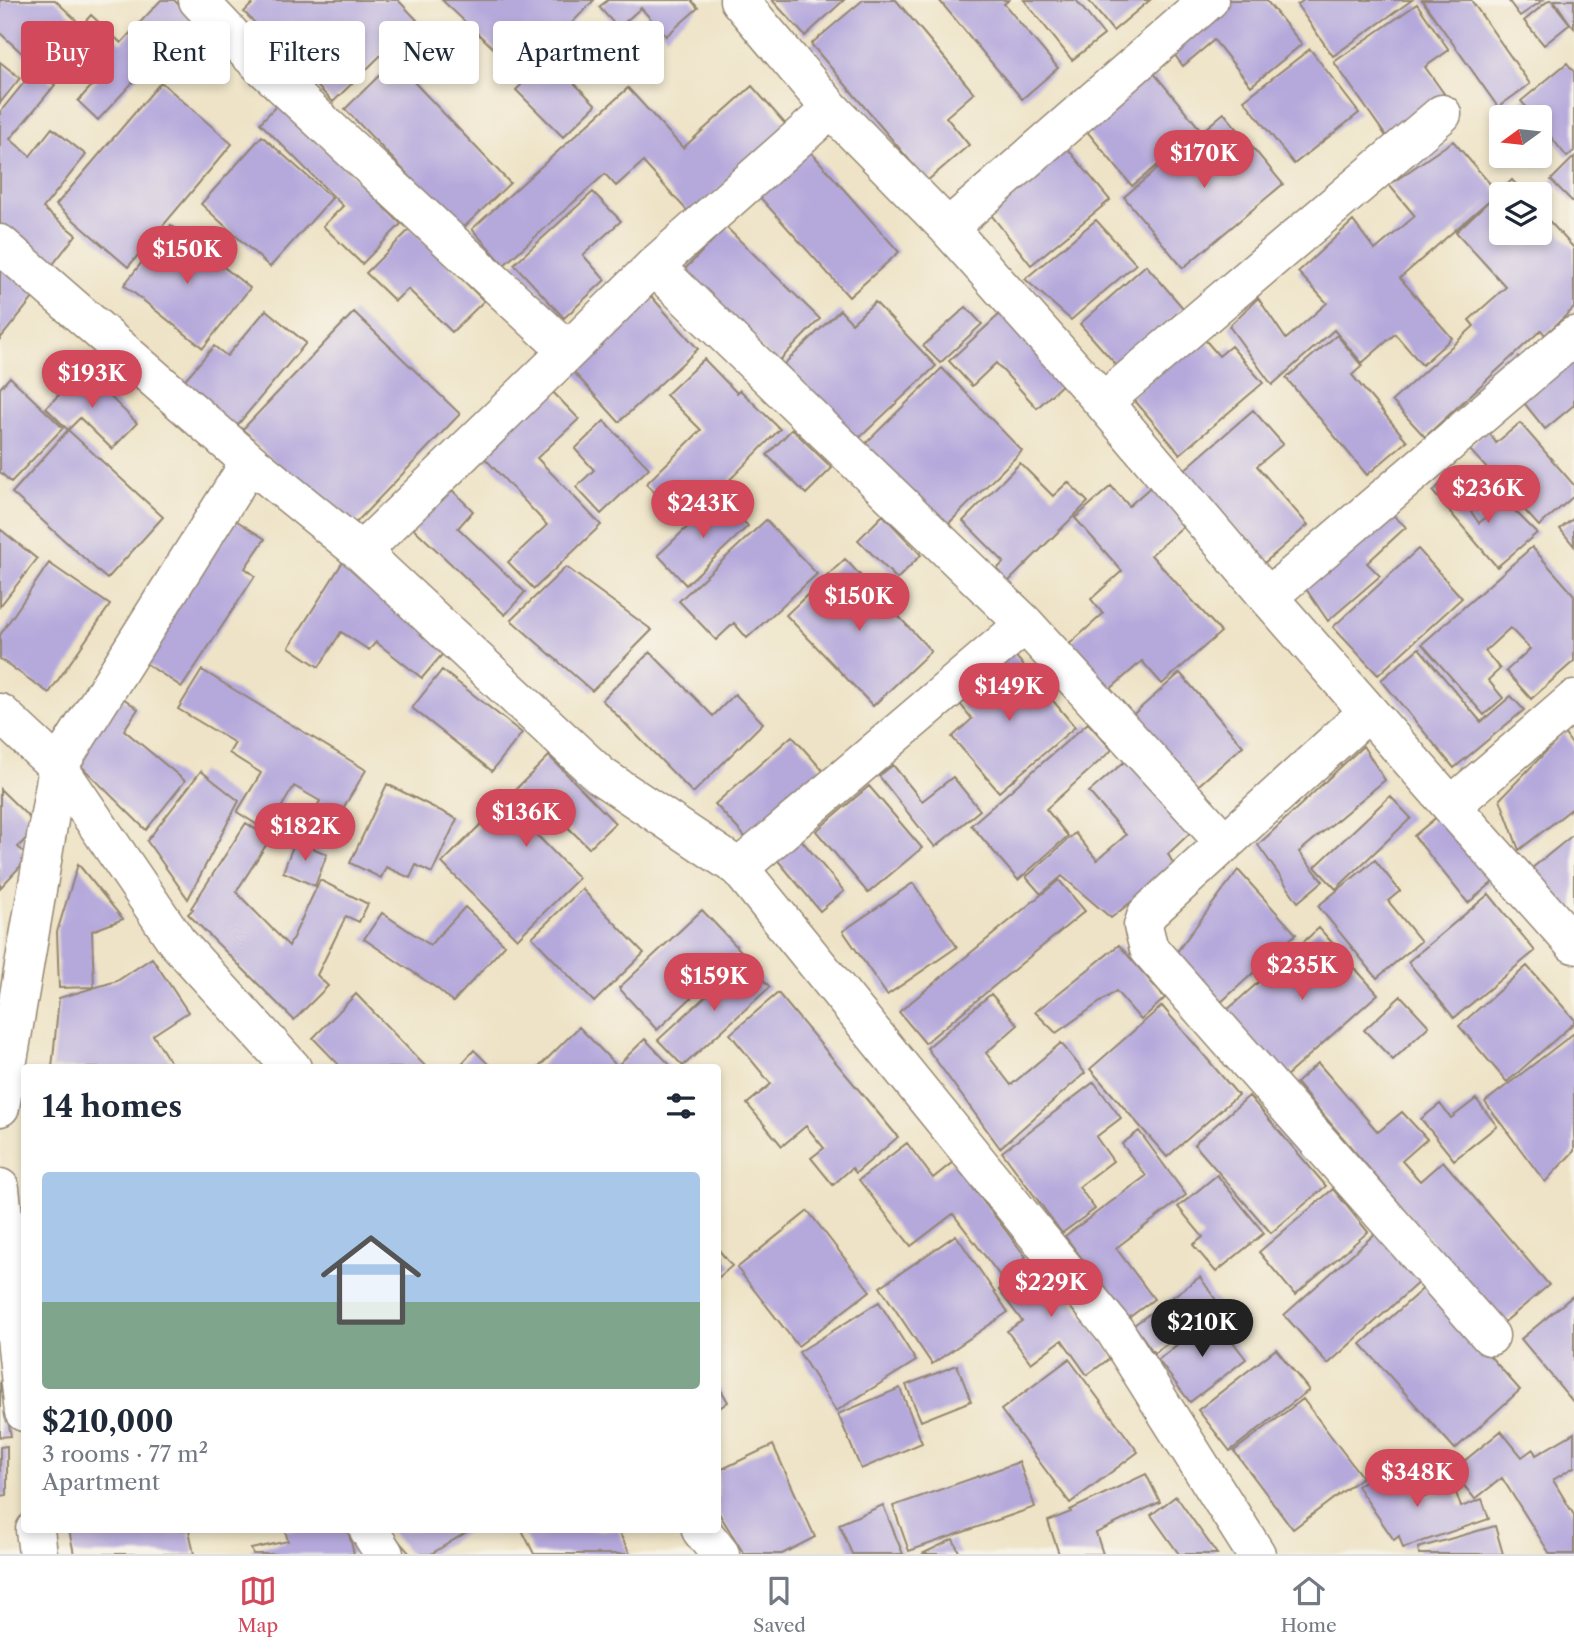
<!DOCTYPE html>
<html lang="en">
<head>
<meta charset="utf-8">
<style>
	:root { --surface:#fff; --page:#f6f6f7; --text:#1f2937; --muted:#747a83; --line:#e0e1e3; --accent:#d1495b }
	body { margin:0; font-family:"Libre Caslon Text",serif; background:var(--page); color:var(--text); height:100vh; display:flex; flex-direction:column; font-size:26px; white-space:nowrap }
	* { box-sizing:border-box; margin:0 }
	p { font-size:23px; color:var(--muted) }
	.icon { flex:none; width:38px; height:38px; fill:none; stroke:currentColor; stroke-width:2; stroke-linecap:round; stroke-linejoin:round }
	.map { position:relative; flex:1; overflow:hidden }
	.drawer { position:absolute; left:21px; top:1064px; width:700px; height:469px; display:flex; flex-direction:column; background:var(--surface); border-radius:7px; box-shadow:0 4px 10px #0003 }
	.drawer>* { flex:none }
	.banner { position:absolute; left:21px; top:21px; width:700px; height:63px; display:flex; gap:14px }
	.needle { width:46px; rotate:255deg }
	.controls { position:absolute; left:1489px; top:105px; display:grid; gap:14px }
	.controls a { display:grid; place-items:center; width:63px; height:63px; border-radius:7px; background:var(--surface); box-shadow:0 4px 10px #0003; font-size:35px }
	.price { position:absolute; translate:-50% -60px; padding:0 16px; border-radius:24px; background:var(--accent); color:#fff; font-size:23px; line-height:46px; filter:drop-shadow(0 2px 4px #0008) }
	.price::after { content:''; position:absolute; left:50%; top:42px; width:21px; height:16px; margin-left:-10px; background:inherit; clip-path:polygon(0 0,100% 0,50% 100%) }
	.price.on { background:#222; color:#fff }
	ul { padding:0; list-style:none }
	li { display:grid; align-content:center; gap:14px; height:371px; padding:0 21px }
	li+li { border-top:2px solid var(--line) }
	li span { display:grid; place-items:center; height:217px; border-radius:7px; color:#555 }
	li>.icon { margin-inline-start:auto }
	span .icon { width:126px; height:126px; fill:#fffc; stroke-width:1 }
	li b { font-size:30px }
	h2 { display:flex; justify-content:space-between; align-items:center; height:84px; padding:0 21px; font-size:30px }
	.chip { padding:0 24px; border-radius:7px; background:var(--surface); box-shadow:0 4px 10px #0003; font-size:24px; line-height:63px }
	.chip.on { background:var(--accent); color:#fff }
	.menu { display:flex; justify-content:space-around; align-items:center; height:98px; border-top:2px solid var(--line); background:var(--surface); font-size:19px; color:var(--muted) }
	.menu a { display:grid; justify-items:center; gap:4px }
	.menu .on { color:var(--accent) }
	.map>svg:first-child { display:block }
	.building { fill:#b5a9dc }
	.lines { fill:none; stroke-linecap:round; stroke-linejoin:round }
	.minor-casing { stroke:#948672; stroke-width:41 }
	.minor { stroke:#fff; stroke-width:38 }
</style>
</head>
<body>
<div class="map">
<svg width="1574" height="1554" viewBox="0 0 1574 1554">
	<rect width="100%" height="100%" fill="#f7f3e8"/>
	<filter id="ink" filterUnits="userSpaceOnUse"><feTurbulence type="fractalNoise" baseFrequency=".0143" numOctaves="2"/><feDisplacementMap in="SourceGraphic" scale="14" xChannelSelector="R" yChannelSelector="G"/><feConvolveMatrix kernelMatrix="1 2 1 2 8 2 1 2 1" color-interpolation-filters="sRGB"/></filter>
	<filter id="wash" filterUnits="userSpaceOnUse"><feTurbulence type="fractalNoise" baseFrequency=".00686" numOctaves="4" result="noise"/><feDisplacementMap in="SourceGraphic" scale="28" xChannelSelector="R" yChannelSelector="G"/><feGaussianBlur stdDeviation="1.57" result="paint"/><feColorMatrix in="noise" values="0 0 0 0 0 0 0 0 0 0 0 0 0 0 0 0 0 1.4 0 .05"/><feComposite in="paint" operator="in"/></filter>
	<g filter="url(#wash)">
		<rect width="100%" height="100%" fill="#eee3c6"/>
		<g id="blocks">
			<path class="building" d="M 0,0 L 55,0 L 76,20 L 35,65 L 0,33 Z
				M 161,0 L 174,0 L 192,18 L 98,120 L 78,101 L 97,80 L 62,47 L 91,15 L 121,43 Z
				M 256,0 L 398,0 L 417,20 L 333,102 L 244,12 Z
				M 442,0 L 594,0 L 522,75 Z
				M 608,0 L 691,0 L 698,8 L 666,36 L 641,8 L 618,28 L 599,7 Z
				M 772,0 L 844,0 L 805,36 Z
				M 863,0 L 896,0 L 974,93 L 946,117 L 969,145 L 927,181 L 811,44 Z
				M 939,0 L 1009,0 L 1004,4 L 1058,68 L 1022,99 Z
				M 1024,0 L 1076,0 L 1104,35 L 1072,60 Z
				M 1088,0 L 1150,0 L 1113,31 Z
				M 1223,0 L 1266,0 L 1302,44 L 1251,86 L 1214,40 L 1183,66 L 1168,46 Z
				M 1304,0 L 1412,0 L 1333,56 L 1297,5 Z
				M 1422,0 L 1471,0 L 1530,84 L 1498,107 Z
				M 1508,0 L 1543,0 L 1520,16 Z
				M 1549,0 L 1551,0 L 1570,24 L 1544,45 L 1524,21 Z
				M 1554,0 L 1574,0 L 1574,28 L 1569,22 Z
				M 1417,4 L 1449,50 L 1425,67 L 1445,95 L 1386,136 L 1334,62 Z
				M 1310,49 L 1359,113 L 1294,164 L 1244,100 Z
				M 549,58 L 596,105 L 563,137 L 516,90 Z
				M 394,61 L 510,183 L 461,230 L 345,109 Z
				M 0,62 L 20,78 L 0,103 Z
				M 1567,63 L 1574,72 L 1574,151 L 1567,157 L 1540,123 L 1540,117 L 1535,117 L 1521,101 Z
				M 1148,66 L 1201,130 L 1132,186 L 1080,123 Z
				M 35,69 L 55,85 L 10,139 L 30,156 L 52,128 L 86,155 L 43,208 L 76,235 L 50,268 L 0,227 L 0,112 Z
				M 161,82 L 232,144 L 128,267 L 56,205 Z
				M 752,86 L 788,127 L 691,215 L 643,162 L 616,186 L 605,174 L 504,265 L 472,229 L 628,88 L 683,148 Z
				M 279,103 L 401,224 L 362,264 L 323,226 L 343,206 L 260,123 Z
				M 1224,113 L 1283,184 L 1183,268 L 1124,197 Z
				M 262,136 L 332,198 L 270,267 L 201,204 Z
				M 1453,141 L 1498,193 L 1512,180 L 1525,194 L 1502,194 L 1502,233 L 1540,233 L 1540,211 L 1574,248 L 1574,308 L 1545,335 L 1541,330 L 1425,437 L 1392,401 L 1474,326 L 1469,320 L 1506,287 L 1456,232 L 1493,197 L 1400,278 L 1452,338 L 1422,365 L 1395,334 L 1362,363 L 1334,330 L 1272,385 L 1229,326 L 1258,298 L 1286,339 L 1327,303 L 1298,272 L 1353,221 L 1375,250 L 1415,216 L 1389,185 Z
				M 1062,142 L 1110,200 L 1031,265 L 984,206 Z
				M 809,150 L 899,252 L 849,297 L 758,195 Z
				M 1574,157 L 1574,203 L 1551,180 Z
				M 593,192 L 621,221 L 583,255 L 605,280 L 564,318 L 514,264 Z
				M 1096,220 L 1136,264 L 1071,320 L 1025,279 Z
				M 171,225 L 250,288 L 203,348 L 124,285 Z
				M 726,227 L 820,319 L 777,363 L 683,271 Z
				M 411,228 L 484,301 L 452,332 L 408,289 L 395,301 L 366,273 Z
				M 0,252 L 42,287 L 0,339 Z
				M 1146,265 L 1183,308 L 1118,367 L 1080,324 Z
				M 650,295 L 698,349 L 619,422 L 570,368 Z
				M 875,302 L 936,366 L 856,441 L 784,364 L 840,310 L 852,323 Z
				M 966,307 L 982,324 L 940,363 L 923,346 Z
				M 266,310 L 306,343 L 235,428 L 181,384 L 214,346 L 227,356 Z
				M 354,312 L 460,414 L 347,532 L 242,430 Z
				M 1001,313 L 1065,382 L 1037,408 L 996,363 L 972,386 L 949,361 Z
				M 1201,335 L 1219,356 L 1231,346 L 1263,383 L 1180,454 L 1131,396 Z
				M 1337,335 L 1362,366 L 1352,375 L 1407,441 L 1367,475 L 1286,378 Z
				M 1574,356 L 1574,405 L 1545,429 L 1520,398 Z
				M 704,359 L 737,393 L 740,390 L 780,429 L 686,524 L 646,484 L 701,430 L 666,395 Z
				M 942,368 L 1022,451 L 944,528 L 864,445 Z
				M 83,370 L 137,423 L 112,449 L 80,418 L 68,430 L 46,408 Z
				M 10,377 L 63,428 L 11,482 L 0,472 L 0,388 Z
				M 547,386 L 579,419 L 537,458 L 601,525 L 534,589 L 508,562 L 547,525 L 478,451 Z
				M 1253,410 L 1283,444 L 1257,466 L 1308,525 L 1263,564 L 1183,471 Z
				M 604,421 L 649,468 L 601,514 L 576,487 L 594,470 L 575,449 Z
				M 1520,423 L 1574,485 L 1574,496 L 1539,526 L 1469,449 L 1486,428 L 1496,443 Z
				M 792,429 L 832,468 L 806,494 L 767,455 Z
				M 68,430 L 163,517 L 107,579 L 12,493 Z
				M 1020,463 L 1053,496 L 1068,482 L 1088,502 L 1005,585 L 993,573 L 1004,562 L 963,521 Z
				M 1446,477 L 1479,523 L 1505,501 L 1537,533 L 1497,567 L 1433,492 Z
				M 1155,483 L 1189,521 L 1151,555 L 1221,632 L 1162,684 L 1142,661 L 1107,692 L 1066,647 L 1103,614 L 1091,599 L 1122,571 L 1075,518 L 1111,486 L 1129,506 Z
				M 448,486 L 473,511 L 458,528 L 525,592 L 505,615 L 410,525 Z
				M 720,496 L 748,526 L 686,585 L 658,555 Z
				M 1384,507 L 1406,527 L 1367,563 L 1380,576 L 1328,621 L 1304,586 Z
				M 883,515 L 921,555 L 897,579 L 858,540 Z
				M 1574,518 L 1574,546 L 1560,529 Z
				M 234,519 L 265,539 L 245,568 L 255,576 L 182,687 L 142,661 Z
				M 766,520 L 817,574 L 747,638 L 734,623 L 716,640 L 679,601 Z
				M 0,529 L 37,559 L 0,606 Z
				M 1532,547 L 1574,595 L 1574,661 L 1531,699 L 1506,671 L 1530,649 L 1510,628 L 1485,651 L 1500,669 L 1488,680 L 1503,698 L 1484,715 L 1422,644 Z
				M 1418,549 L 1462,598 L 1378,675 L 1333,627 Z
				M 845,559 L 931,651 L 873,706 L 786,615 Z
				M 344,560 L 446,650 L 422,678 L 376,642 L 369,650 L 341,632 L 319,667 L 289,647 Z
				M 49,563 L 110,605 L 49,693 L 0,659 L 0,635 Z
				M 566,567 L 652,630 L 592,691 L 511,620 Z
				M 1419,648 L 1481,722 L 1511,696 L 1524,710 L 1454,768 L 1381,680 Z
				M 650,652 L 713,716 L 735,694 L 763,723 L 693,793 L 602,700 Z
				M 1013,653 L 1075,727 L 999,792 L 952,737 L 972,719 L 957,700 Z
				M 202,670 L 366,770 L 329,832 L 309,820 L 320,801 L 294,786 L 267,831 L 237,812 L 261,773 L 229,753 L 235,743 L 178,709 Z
				M 442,670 L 522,733 L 492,771 L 412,708 Z
				M 1180,673 L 1243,746 L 1192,791 L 1129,718 Z
				M 119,695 L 138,709 L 124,730 L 185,781 L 146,830 L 74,759 Z
				M 1088,723 L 1112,750 L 1046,809 L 1068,836 L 1018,880 L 971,825 Z
				M 1564,733 L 1574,747 L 1574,807 L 1519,850 L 1500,799 Z
				M 792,736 L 825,773 L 749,841 L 715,804 Z
				M 1363,746 L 1385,780 L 1299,852 L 1323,881 L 1298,902 L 1258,845 Z
				M 549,756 L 615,823 L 589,848 L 545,805 L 526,824 L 579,878 L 517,939 L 442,863 Z
				M 1130,757 L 1192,831 L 1168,854 L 1175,867 L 1111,918 L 1062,876 L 1041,894 L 1026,877 L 1075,833 L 1097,860 L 1126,835 L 1089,792 Z
				M 893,765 L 922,801 L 953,777 L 980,810 L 935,847 L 879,776 Z
				M 201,771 L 239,801 L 188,899 L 147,841 Z
				M 387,784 L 457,819 L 432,873 L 416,865 L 410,878 L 386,867 L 381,878 L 350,863 Z
				M 869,786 L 922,848 L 868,893 L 816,831 Z
				M 0,789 L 38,826 L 18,847 L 29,857 L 0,888 Z
				M 1390,796 L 1411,818 L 1336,889 L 1315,867 Z
				M 1439,815 L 1493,882 L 1468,903 L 1414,836 Z
				M 246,823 L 270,839 L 236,892 L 289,946 L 320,880 L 368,904 L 359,922 L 346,916 L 317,975 L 328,986 L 294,1020 L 188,914 L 193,909 L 191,908 Z
				M 1574,834 L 1574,921 L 1531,869 Z
				M 798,836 L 844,891 L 820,911 L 775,857 Z
				M 295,841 L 327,854 L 315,886 L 283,872 Z
				M 1375,860 L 1400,891 L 1388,901 L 1421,941 L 1377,978 L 1318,906 Z
				M 78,864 L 123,919 L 92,931 L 94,987 L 59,988 L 57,932 Z
				M 1238,870 L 1296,934 L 1219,1004 L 1173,957 Z
				M 1059,880 L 1085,911 L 925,1043 L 899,1012 Z
				M 913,883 L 957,947 L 887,995 L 843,931 Z
				M 582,889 L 644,953 L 594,1002 L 532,937 Z
				M 1489,894 L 1535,951 L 1454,1018 L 1408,962 Z
				M 465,907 L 505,945 L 453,1002 L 438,989 L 364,939 L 382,913 L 430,945 Z
				M 702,910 L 741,951 L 657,1030 L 619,988 Z
				M 1319,928 L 1378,994 L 1285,1077 L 1226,1011 Z
				M 1119,945 L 1165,998 L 1141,1020 L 1116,991 L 1056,1033 L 1035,1012 Z
				M 152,958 L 188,1012 L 153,1035 L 174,1068 L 52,1068 L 59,998 L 117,981 Z
				M 745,960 L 770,987 L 683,1066 L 658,1040 Z
				M 1527,966 L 1574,1019 L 1574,1023 L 1507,1082 L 1459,1026 Z
				M 778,993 L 898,1137 L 856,1173 L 852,1168 L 833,1185 L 811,1158 L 824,1148 L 806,1126 L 782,1146 L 747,1104 L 771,1084 L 730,1034 Z
				M 356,994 L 427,1068 L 342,1068 L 313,1038 Z
				M 991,994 L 1018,1025 L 986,1053 L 1011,1085 L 1061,1043 L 1085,1073 L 1000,1148 L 927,1048 Z
				M 1401,996 L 1429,1026 L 1393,1060 L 1364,1030 Z
				M 1162,1006 L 1238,1095 L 1167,1157 L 1090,1069 Z
				M 579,1027 L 617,1066 L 645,1039 L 673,1068 L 538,1068 Z
				M 1574,1033 L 1574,1151 L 1545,1182 L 1485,1102 Z
				M 474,1050 L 492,1068 L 458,1068 Z
				M 1318,1063 L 1378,1132 L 1402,1112 L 1427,1139 L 1402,1161 L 1420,1181 L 1443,1161 L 1549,1285 L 1502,1324 L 1296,1083 Z
				M 1094,1082 L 1121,1118 L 1096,1137 L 1113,1161 L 1079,1187 L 1095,1209 L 1062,1233 L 1002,1152 Z
				M 1249,1096 L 1326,1186 L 1271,1233 L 1194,1144 Z
				M 1476,1099 L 1497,1126 L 1454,1160 L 1421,1119 L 1440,1104 L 1451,1118 Z
				M 1139,1131 L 1186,1195 L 1116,1248 L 1154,1299 L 1127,1319 L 1065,1236 L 1146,1176 L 1122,1144 Z
				M 907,1143 L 933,1178 L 953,1162 L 1026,1257 L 1001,1277 L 953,1214 L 911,1246 L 859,1180 Z
				M 1217,1175 L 1264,1233 L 1216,1272 L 1193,1245 L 1203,1237 L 1178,1207 Z
				M 1333,1189 L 1368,1232 L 1295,1295 L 1259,1252 Z
				M 808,1211 L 870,1291 L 798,1346 L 737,1268 Z
				M 1377,1232 L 1421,1280 L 1328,1364 L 1284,1315 Z
				M 956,1235 L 1008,1312 L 932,1364 L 880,1287 Z
				M 718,1249 L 732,1266 L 718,1278 Z
				M 1041,1259 L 1113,1356 L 1087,1375 L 1062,1340 L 1031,1363 L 1007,1331 L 1022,1321 L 999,1290 Z
				M 1200,1277 L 1220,1306 L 1154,1353 L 1134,1325 Z
				M 1427,1285 L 1520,1390 L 1455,1449 L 1361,1344 Z
				M 1574,1295 L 1574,1403 L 1521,1339 Z
				M 879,1302 L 916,1361 L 836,1411 L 799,1352 Z
				M 1213,1316 L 1246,1359 L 1190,1402 L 1158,1360 Z
				M 1276,1349 L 1309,1390 L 1230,1451 L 1198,1410 Z
				M 1069,1359 L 1138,1452 L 1070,1503 L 1001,1410 Z
				M 957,1365 L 971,1401 L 921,1421 L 906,1385 Z
				M 0,1383 L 1,1383 L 11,1436 L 0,1437 Z
				M 718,1385 L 728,1402 L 718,1409 Z
				M 900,1388 L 922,1443 L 861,1469 L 838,1414 Z
				M 1303,1399 L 1362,1477 L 1293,1529 L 1234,1451 Z
				M 1501,1431 L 1522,1457 L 1533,1449 L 1536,1455 L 1574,1433 L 1574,1467 L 1553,1480 L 1574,1515 L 1574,1554 L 1550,1554 L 1502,1478 L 1475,1499 L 1452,1471 Z
				M 773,1445 L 815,1537 L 782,1554 L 744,1554 L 718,1512 L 718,1471 Z
				M 7,1446 L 7,1495 L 0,1496 L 0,1447 Z
				M 1019,1462 L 1035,1507 L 909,1551 L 893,1506 Z
				M 1393,1462 L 1418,1499 L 1454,1487 L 1461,1507 L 1482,1499 L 1489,1519 L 1403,1548 L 1399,1536 L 1394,1540 L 1357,1486 Z
				M 1146,1474 L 1160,1502 L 1096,1533 L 1103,1554 L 1059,1554 L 1048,1521 L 1071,1512 L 1070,1510 Z
				M 1176,1496 L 1217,1554 L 1179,1554 L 1151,1515 Z
				M 883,1505 L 903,1554 L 852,1554 L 839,1524 Z
				M 1495,1526 L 1503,1554 L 1419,1554 L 1418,1548 Z
				M 69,1530 L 189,1530 L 194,1554 L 74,1554 Z
				M 285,1530 L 348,1530 L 354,1554 L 253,1554 L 251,1549 L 288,1541 Z
				M 389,1530 L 470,1530 L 431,1554 L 410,1554 Z
				M 522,1530 L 618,1530 L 630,1554 L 534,1554 Z
				M 953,1539 L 960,1554 L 922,1554 Z"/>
		</g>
	</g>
	<g filter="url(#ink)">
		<use href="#blocks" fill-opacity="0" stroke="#948672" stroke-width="2"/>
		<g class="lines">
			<g class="minor-casing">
				<path id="minor" d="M 198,0 L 247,52 L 568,351
					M 739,0 L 831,109 L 948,228 L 1103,402 L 1268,597 L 1451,806 L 1574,944
					M 948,228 L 1209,0
					M 0,244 L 250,462 L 361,552 L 601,776 L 739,868 L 1115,1331 L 1256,1554
					M 654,266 L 1025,624 L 1225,843
					M 1103,402 L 1442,114
					M 361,552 L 568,351 L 654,266 L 831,109
					M 1268,597 L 1574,336
					M 1368,712 L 1147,914 L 1143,926 L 1149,949 L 1490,1336
					M 0,713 L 58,767 L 177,942 L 292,1068
					M 1451,806 L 1574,700
					M 739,868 L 1025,624
					M 0,1107 L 58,767 L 250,462
					M 0,1188 L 24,1412
					M 35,1530 L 38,1554
					M 369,1530 L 384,1554
					M 701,1530 L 720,1554"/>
			</g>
			<use href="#minor" class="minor"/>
		</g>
	</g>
</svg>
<div class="controls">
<a><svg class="needle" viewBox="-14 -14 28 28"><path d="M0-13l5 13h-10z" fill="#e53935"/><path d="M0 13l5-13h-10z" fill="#747a83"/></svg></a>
<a><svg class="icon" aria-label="layers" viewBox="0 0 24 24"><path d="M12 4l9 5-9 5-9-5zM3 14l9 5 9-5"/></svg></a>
</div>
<b class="price" style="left:1204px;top:190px">$170K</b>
<b class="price" style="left:187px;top:286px">$150K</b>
<b class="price" style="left:92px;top:410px">$193K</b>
<b class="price" style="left:1488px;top:525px">$236K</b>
<b class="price" style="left:703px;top:540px">$243K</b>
<b class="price" style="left:859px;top:633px">$150K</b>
<b class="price" style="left:1009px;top:723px">$149K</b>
<b class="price" style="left:526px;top:849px">$136K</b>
<b class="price" style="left:305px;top:863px">$182K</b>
<b class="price" style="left:1302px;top:1002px">$235K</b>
<b class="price" style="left:714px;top:1013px">$159K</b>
<b class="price" style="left:1051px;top:1319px">$229K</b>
<b class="price on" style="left:1202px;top:1359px">$210K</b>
<b class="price" style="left:1417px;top:1509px">$348K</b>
<div class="banner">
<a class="chip on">Buy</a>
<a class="chip">Rent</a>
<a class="chip">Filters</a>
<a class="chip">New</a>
<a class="chip">Apartment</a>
</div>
<section class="drawer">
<h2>14 homes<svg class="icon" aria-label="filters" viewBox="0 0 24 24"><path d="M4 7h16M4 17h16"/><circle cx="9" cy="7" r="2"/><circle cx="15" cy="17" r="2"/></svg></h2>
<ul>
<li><span style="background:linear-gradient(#a9c7e8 60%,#7fa58c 0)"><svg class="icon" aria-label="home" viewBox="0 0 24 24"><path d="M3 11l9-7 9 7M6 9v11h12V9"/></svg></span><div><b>$210,000</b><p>3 rooms · 77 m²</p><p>Apartment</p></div></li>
</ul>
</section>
</div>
<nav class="menu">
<a class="on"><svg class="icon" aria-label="map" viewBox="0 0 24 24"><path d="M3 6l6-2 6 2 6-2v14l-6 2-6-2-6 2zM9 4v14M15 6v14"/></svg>Map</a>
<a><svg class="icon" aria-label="saved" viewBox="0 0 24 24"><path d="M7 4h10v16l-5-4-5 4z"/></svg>Saved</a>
<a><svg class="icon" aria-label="home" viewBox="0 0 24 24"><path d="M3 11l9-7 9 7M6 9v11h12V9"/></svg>Home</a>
</nav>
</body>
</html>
